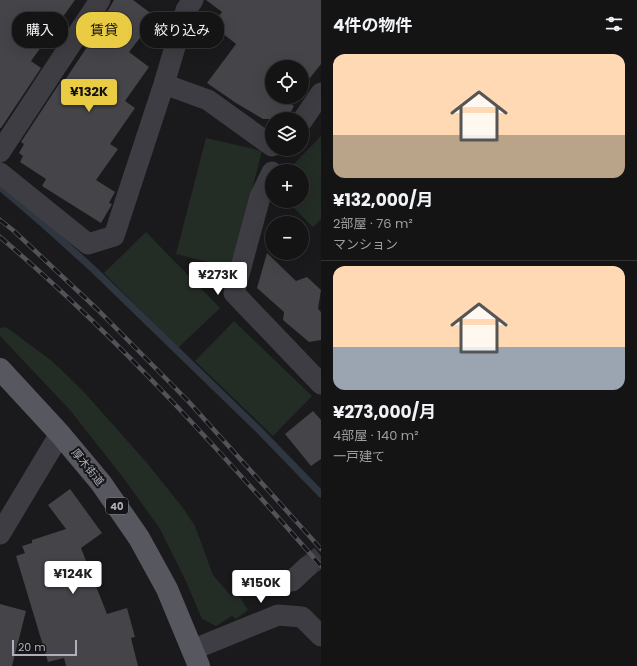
<!DOCTYPE html>
<html lang="ja">
<head>
<meta charset="utf-8">
<style>
	:root { --surface:#141415; --page:#212122; --text:#f1f3f6; --muted:#9d9ea0; --line:#333334; --accent:#e9cc44 }
	body { margin:0; font-family:Poppins,"Noto Sans JP",sans-serif; background:var(--page); color:var(--text); height:100vh; display:flex; flex-direction:column; font-size:15px; white-space:nowrap }
	* { box-sizing:border-box; margin:0 }
	p { font-size:13px; color:var(--muted) }
	.icon { flex:none; width:22px; height:22px; fill:none; stroke:currentColor; stroke-width:2; stroke-linecap:round; stroke-linejoin:round }
	.map { position:relative; flex:1; overflow:hidden }
	.side { display:flex; flex-direction:column; background:var(--surface); width:316px }
	.side>* { flex:none }
	.banner { position:absolute; left:12px; top:12px; width:249px; height:36px; display:flex; gap:8px }
	.tools { position:absolute; left:265px; top:60px; display:grid; gap:8px }
	.tools a { display:grid; place-items:center; width:44px; height:44px; border-radius:50%; background:var(--surface); box-shadow:0 4px 16px #0002,0 0 0 1px var(--line); font-size:20px }
	.scale { position:absolute; left:12px; bottom:10px; width:65px; box-sizing:border-box; padding-left:4px; border:2px solid #adafbb; border-top:0; font-size:11px; line-height:14px; white-space:nowrap; color:#adafbb; -webkit-text-stroke:3px #151517; paint-order:stroke }
	.price { position:absolute; translate:-50% -34px; padding:0 9px; border-radius:4px; background:#fff; color:#222; font-size:13px; line-height:26px; filter:drop-shadow(0 1px 2px #0008) }
	.price::after { content:''; position:absolute; left:50%; top:24px; width:12px; height:9px; margin-left:-6px; background:inherit; clip-path:polygon(0 0,100% 0,50% 100%) }
	.price.selected { background:var(--accent); color:#111 }
	ul { padding:0; list-style:none }
	li { display:grid; align-content:center; gap:8px; height:212px; padding:0 12px }
	li+li { border-top:1px solid var(--line) }
	li span { display:grid; place-items:center; height:124px; border-radius:12px; color:#555 }
	li>.icon { margin-inline-start:auto }
	span .icon { width:72px; height:72px; fill:#fffc; stroke-width:1 }
	li b { font-size:17px }
	h2 { display:flex; justify-content:space-between; align-items:center; height:48px; padding:0 12px; font-size:17px }
	.chip { padding:0 14px; border-radius:16px; background:var(--surface); box-shadow:0 4px 16px #0002,0 0 0 1px var(--line); font-size:14px; line-height:36px }
	.chip.selected { background:var(--accent); color:#111 }
	main { display:flex; flex:1; min-height:0 }
	.map>svg:first-child { display:block }
	.green { fill:#242c26 }
	.lines { fill:none; stroke-linecap:round; stroke-linejoin:round }
	.stream { stroke:#30363f; stroke-width:7 }
	.building { fill:#444449 }
	.minor-tunnel { stroke:#37383c; stroke-width:21; stroke-dasharray:21 10; stroke-linecap:butt }
	.minor { stroke:#3d3d43; stroke-width:21 }
	.major { stroke:#57575f; stroke-width:22 }
	.rail-casing { stroke:#525359; stroke-width:4.5 }
	.rail { stroke:#151517; stroke-width:3; stroke-dasharray:9; stroke-linecap:butt }
	.labels { text-anchor:middle; stroke-width:4; stroke-linejoin:round; paint-order:stroke }
	.shield { fill:#151517; stroke:#7f818a; stroke-width:1 }
	.shield-label { font-size:10px; font-weight:bold; fill:#adafbb }
	.street-label { font-size:11px; fill:#adafbb; stroke:#151517 }
</style>
</head>
<body>
<main>
<div class="map">
<svg width="321" height="666" viewBox="0 0 321 666">
	<rect width="100%" height="100%" fill="#1a1a1c"/>
	<path class="green" d="M 321,136 L 321,219 L 313,227 L 287,201 L 302,201 L 302,171 L 287,171 Z
		M 206,138 L 262,151 L 232,268 L 176,254 Z
		M 146,232 L 220,308 L 178,348 L 104,273 Z
		M 234,321 L 312,396 L 273,436 L 195,361 Z
		M 6,327 L 52,361 L 83,391 L 147,463 L 183,508 L 195,526 L 213,575 L 231,596 L 239,596 L 248,610 L 236,619 L 232,616 L 216,626 L 202,619 L 185,579 L 160,529 L 125,480 L 70,410 L 0,336 L 0,328 Z"/>
	<g class="lines">
		<path class="stream" d="M 0,187 L 41,222 L 93,269 L 260,431 L 321,494"/>
	</g>
	<path class="building" d="M 0,0 L 75,0 L 31,61 L 41,68 L 1,128 L 0,128 Z
		M 114,0 L 133,0 L 156,17 L 129,52 L 149,67 L 125,101 L 135,108 L 110,144 L 118,149 L 96,180 L 115,192 L 109,203 L 112,204 L 111,206 L 101,223 L 42,186 L 46,179 L 20,162 L 23,156 L 19,153 L 24,144 L 21,142 L 61,81 L 63,83 L 109,14 L 107,12 Z
		M 206,0 L 321,0 L 321,64 L 302,88 L 302,67 L 272,67 L 272,97 L 295,97 L 290,103 L 294,106 L 287,119 L 263,119 L 236,103 L 207,83 L 236,44 L 212,25 L 222,12 Z
		M 267,253 L 296,281 L 307,277 L 321,290 L 318,309 L 321,312 L 321,340 L 309,342 L 283,320 L 284,312 L 257,288 Z
		M 313,411 L 321,420 L 321,459 L 311,466 L 285,434 Z
		M 70,489 L 102,533 L 81,548 L 107,614 L 127,608 L 135,637 L 131,638 L 138,666 L 66,666 L 64,658 L 48,662 L 16,556 L 25,553 L 22,546 L 32,543 L 32,540 L 66,529 L 48,505 Z
		M 0,604 L 26,611 L 12,666 L 0,666 Z"/>
	<g class="lines">
		<path class="minor-tunnel" d="M 307,567 L 321,556"/>
		<path class="minor" d="M 164,84 L 208,100 L 272,146
			M 302,121 L 321,93
			M 0,152 L 100,0
			M 272,172 L 260,197 L 234,293 L 321,384
			M 0,173 L 88,244 L 114,236 L 164,84 L 186,10 L 193,0
			M 0,534 L 60,434
			M 292,581 L 307,567
			M 192,650 L 278,615 L 302,617 L 321,636"/>
		<path class="major" d="M 0,369 L 60,434 L 101,483 L 139,538 L 167,589 L 199,666"/>
		<g class="rail-casing">
			<path id="rail" d="M 0,220 L 14,231 L 98,310 L 188,401 L 321,549
				M 0,237 C 117,336 220,451 321,566"/>
		</g>
		<use href="#rail" class="rail"/>
	</g>
	<g class="labels">
		<rect class="shield" x="106" y="498" width="22" height="16" rx="3"/>
		<g class="shield-label">
			<text x="117" y="510">40</text>
		</g>
		<g class="street-label">
			<text transform="translate(88 467) rotate(51)" y="4">厚木街道</text>
		</g>
	</g>
</svg>
<div class="tools">
<a><svg class="icon" aria-label="locate" viewBox="0 0 24 24"><circle cx="12" cy="12" r="6"/><path d="M12 2v4M12 18v4M2 12h4M18 12h4"/></svg></a>
<a><svg class="icon" aria-label="layers" viewBox="0 0 24 24"><path d="M12 4l9 5-9 5-9-5zM3 14l9 5 9-5"/></svg></a>
<a>+</a>
<a>−</a>
</div>
<div class="scale">20 m</div>
<b class="price selected" style="left:89px;top:113px">¥132K</b>
<b class="price" style="left:218px;top:296px">¥273K</b>
<b class="price" style="left:73px;top:595px">¥124K</b>
<b class="price" style="left:261px;top:604px">¥150K</b>
<div class="banner">
<a class="chip">購入</a>
<a class="chip selected">賃貸</a>
<a class="chip">絞り込み</a>
</div>
</div>
<section class="side">
<h2>4件の物件<svg class="icon" aria-label="filters" viewBox="0 0 24 24"><path d="M4 7h16M4 17h16"/><circle cx="9" cy="7" r="2"/><circle cx="15" cy="17" r="2"/></svg></h2>
<ul>
<li><span style="background:linear-gradient(#ffd9b3 65%,#b9a48a 0)"><svg class="icon" aria-label="home" viewBox="0 0 24 24"><path d="M3 11l9-7 9 7M6 9v11h12V9"/></svg></span><div><b>¥132,000/月</b><p>2部屋 · 76 m²</p><p>マンション</p></div></li>
<li><span style="background:linear-gradient(#ffd9b3 65%,#9aa5b1 0)"><svg class="icon" aria-label="home" viewBox="0 0 24 24"><path d="M3 11l9-7 9 7M6 9v11h12V9"/></svg></span><div><b>¥273,000/月</b><p>4部屋 · 140 m²</p><p>一戸建て</p></div></li>
</ul>
</section>
</main>
</body>
</html>
